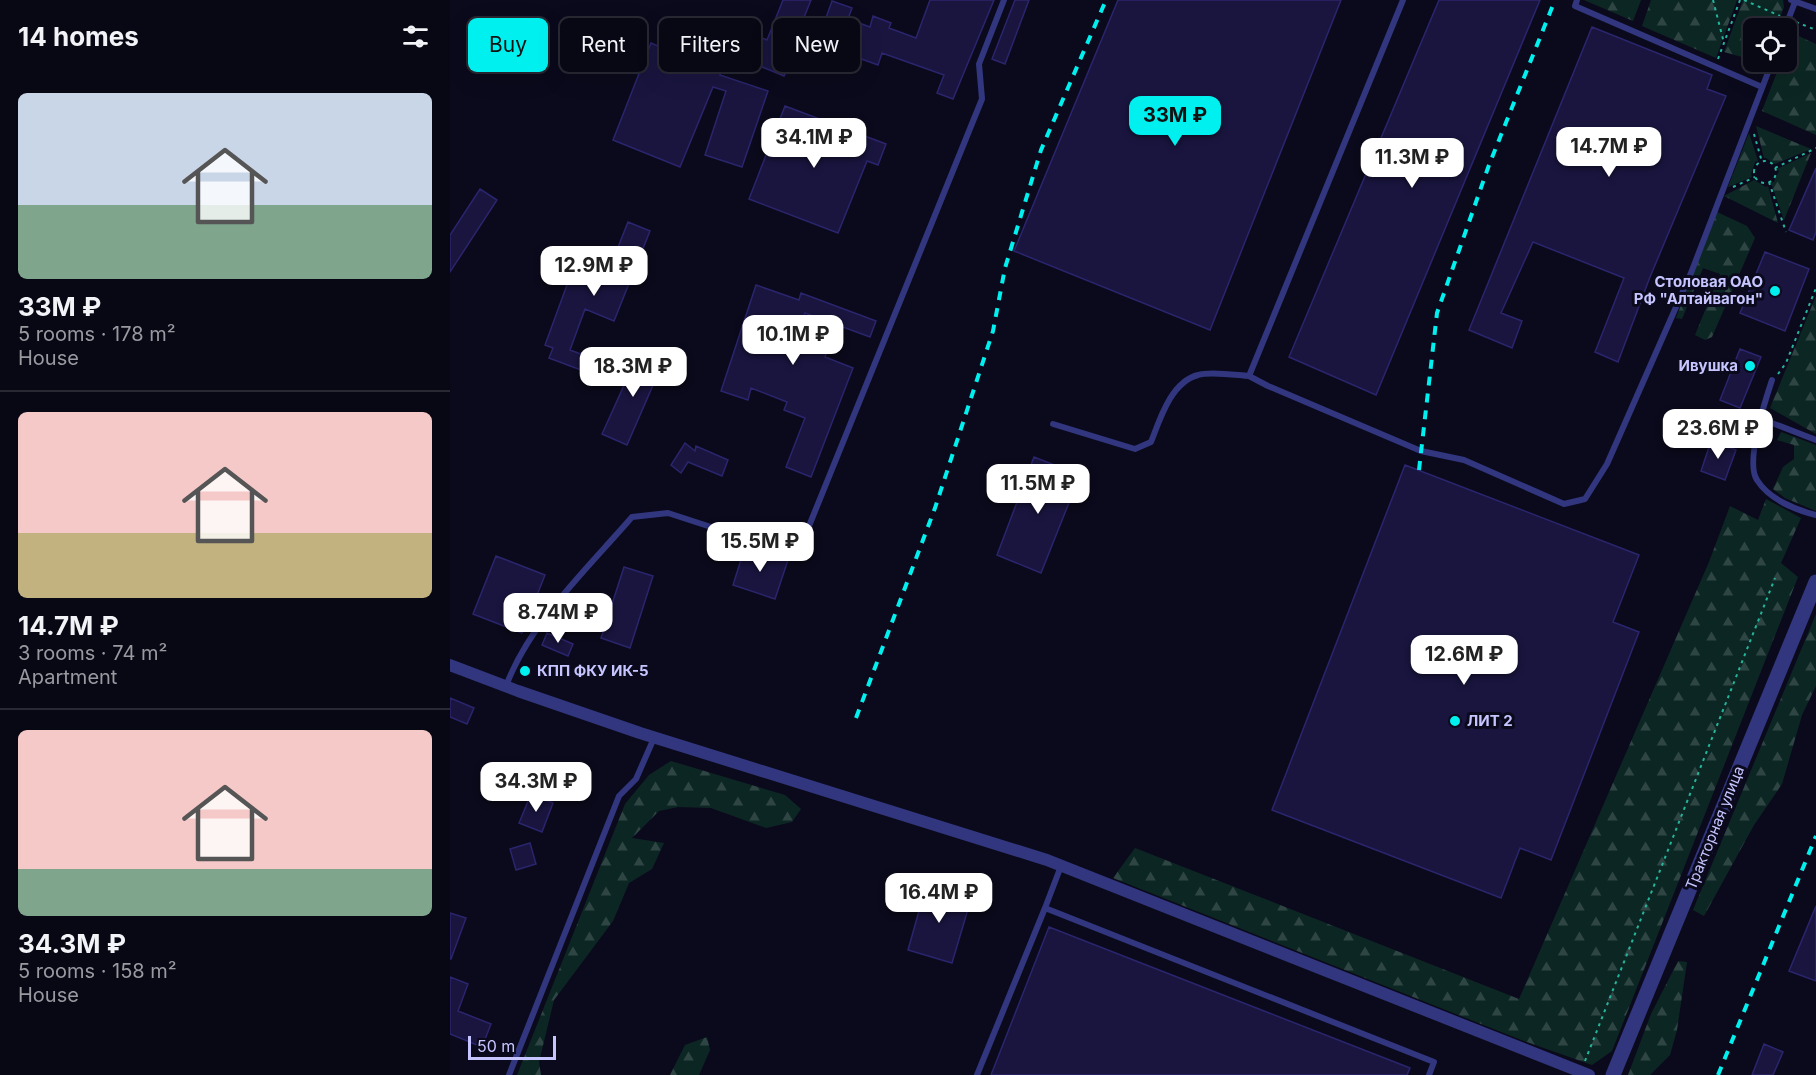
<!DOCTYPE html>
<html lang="en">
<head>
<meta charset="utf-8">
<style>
	:root { --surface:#080815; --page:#11111e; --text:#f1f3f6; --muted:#989aa0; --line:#292934; --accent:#00f0ef }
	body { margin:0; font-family:Inter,sans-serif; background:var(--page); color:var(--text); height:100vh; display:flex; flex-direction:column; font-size:22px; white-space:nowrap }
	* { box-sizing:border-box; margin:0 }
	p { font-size:20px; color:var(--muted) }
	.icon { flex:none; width:33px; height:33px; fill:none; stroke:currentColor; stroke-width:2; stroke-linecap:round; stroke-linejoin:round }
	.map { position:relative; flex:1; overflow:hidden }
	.side { display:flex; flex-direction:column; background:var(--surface); width:450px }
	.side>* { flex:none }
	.guide { position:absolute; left:18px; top:18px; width:570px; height:54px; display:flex; gap:12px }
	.buttons { position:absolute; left:1293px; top:18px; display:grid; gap:12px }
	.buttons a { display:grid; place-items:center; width:54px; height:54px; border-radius:9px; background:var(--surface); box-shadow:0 6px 24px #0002,0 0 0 2px var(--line); font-size:30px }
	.scale { position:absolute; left:18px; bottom:15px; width:88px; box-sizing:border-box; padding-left:6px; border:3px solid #c6c5ff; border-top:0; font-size:16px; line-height:21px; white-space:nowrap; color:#c6c5ff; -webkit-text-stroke:4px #0b0a1c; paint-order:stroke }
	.price { position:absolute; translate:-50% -51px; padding:0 14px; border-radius:12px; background:#fff; color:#222; font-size:20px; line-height:39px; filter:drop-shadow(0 2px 3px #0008) }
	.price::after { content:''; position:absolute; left:50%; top:36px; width:18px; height:14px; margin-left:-9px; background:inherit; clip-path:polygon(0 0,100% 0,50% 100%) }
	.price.active { background:var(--accent); color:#111 }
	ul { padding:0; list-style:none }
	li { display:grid; align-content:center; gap:12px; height:318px; padding:0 18px }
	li+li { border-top:2px solid var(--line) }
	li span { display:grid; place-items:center; height:186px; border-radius:9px; color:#555 }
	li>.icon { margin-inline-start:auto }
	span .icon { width:108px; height:108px; fill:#fffc; stroke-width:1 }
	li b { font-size:26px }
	h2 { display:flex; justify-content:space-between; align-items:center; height:72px; padding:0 18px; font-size:26px }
	.pill { padding:0 21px; border-radius:9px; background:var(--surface); box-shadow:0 6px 24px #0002,0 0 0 2px var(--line); font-size:21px; line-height:54px }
	.pill.active { background:var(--accent); color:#111 }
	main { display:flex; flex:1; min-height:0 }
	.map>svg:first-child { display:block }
	.forest { fill:url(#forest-firs) }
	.building { fill:#19153f; stroke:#2b256d; stroke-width:1.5 }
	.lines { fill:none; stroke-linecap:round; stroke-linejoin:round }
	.path { stroke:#24b59d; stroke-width:2; stroke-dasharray:3 4.5; stroke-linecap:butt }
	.service { stroke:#31367f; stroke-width:6 }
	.minor { stroke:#31367f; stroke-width:12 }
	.tertiary { stroke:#31367f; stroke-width:15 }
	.rail { stroke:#00f0ef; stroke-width:4; stroke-dasharray:9 8; stroke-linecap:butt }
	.poi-dot { fill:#00f0ef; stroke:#0b0a1c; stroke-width:2 }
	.labels { text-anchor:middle; stroke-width:6; stroke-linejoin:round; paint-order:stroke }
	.poi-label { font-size:15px; font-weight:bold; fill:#c6c5ff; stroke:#0b0a1c; text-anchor:end }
	.street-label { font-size:15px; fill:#c6c5ff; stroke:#0b0a1c }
</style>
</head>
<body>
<main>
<section class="side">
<h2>14 homes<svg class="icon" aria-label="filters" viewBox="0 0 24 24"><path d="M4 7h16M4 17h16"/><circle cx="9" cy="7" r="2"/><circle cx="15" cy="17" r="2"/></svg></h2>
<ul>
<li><span style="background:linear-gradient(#c9d6e8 60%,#7fa58c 0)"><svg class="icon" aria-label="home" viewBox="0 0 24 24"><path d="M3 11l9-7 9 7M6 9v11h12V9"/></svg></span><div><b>33M ₽</b><p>5 rooms · 178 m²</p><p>House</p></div></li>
<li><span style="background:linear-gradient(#f6c9c9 65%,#c2b280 0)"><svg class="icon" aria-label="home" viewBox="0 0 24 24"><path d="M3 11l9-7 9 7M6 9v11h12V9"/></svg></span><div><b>14.7M ₽</b><p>3 rooms · 74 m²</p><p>Apartment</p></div></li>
<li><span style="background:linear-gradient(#f6c9c9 75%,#7fa58c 0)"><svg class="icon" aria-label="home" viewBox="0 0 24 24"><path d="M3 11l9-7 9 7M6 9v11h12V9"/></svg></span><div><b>34.3M ₽</b><p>5 rooms · 158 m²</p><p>House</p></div></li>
</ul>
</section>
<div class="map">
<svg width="1366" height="1075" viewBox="0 0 1366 1075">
	<defs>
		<pattern id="forest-firs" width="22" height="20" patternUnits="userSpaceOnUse" patternTransform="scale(1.5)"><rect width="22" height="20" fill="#0c2723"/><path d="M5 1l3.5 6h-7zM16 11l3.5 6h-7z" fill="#2e4544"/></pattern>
	</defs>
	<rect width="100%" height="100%" fill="#0b0a1c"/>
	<path class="forest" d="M 1134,0 L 1191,0 L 1183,21 Z
		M 1201,0 L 1287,0 L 1266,58 L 1192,26 Z
		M 1293,0 L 1333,0 L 1334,7 L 1326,28 L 1304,28 L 1303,60 L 1274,52 Z
		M 1342,33 L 1366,44 L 1366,135 L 1312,111 L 1331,62 L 1336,62 L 1337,47 Z
		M 1306,126 L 1361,149 L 1325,164 L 1316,158 L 1314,158 Z
		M 1299,133 L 1308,161 L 1305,162 L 1301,174 L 1302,177 L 1278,187 Z
		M 1361,153 L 1334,220 L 1321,183 L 1324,182 L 1329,171 L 1327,169 Z
		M 1304,180 L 1316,187 L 1318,186 L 1328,223 L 1274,196 Z
		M 1267,212 L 1297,226 L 1305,238 L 1262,337 L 1255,340 L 1245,335 L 1270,274 L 1253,268 L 1232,319 L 1226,318 Z
		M 1366,296 L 1366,434 L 1320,408 Z
		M 1331,432 L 1366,445 L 1366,511 L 1335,498 L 1323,489 L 1333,467 L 1344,459 L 1344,445 L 1327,440 Z
		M 1316,499 L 1351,518 L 1331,563 L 1348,577 L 1162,1051 L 1142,1065 L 1074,1041 L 663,878 L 685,848 L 1069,999 L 1259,562 L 1280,506 L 1308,520 Z
		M 1366,614 L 1366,686 L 1352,715 L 1332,784 L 1304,825 L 1254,916 L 1243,910 Z
		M 221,761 L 335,795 L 351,809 L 342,822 L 316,828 L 261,808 L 228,807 L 209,811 L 182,838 L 214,843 L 202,869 L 179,883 L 163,921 L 104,1000 L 89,1062 L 91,1075 L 67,1075 L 175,804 L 199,775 Z
		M 1228,961 L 1237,962 L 1227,1030 L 1220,1055 L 1200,1075 L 1178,1075 L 1201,1014 Z
		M 257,1037 L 260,1050 L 249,1075 L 220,1075 L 235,1045 Z"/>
	<path class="building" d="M 333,0 L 361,0 L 341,50 L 345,51 L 334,76 L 257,44 L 267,19 L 317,40 Z
		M 480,0 L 544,0 L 503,99 L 487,93 L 494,75 L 432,53 L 428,65 L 367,43 L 382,1 L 402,8 L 398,19 L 420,27 L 423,16 L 441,23 L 439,28 L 466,38 Z
		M 565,0 L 579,0 L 555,64 L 542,59 Z
		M 668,0 L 891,0 L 760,330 L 564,251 Z
		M 989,0 L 1090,0 L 926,395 L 839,357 Z
		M 1142,27 L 1262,75 L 1257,89 L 1276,96 L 1200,277 L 1168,362 L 1145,352 L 1174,278 L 1083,242 L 1051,313 L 1072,321 L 1062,348 L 1019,330 Z
		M 201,43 L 271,73 L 270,75 L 318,91 L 292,167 L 255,155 L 276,91 L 263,87 L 230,167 L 163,140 Z
		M 335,106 L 436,144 L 428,165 L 417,161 L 388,233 L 299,199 Z
		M 1366,168 L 1366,232 L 1363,240 L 1339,230 Z
		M 30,189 L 47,200 L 0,272 L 0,235 Z
		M 178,222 L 200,231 L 164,321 L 135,309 L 120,350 L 144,359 L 139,373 L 99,358 L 103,348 L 95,345 L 125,263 L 157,275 Z
		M 1315,252 L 1359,269 L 1335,331 L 1290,313 Z
		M 306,285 L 349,300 L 351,293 L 426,321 L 420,337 L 355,313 L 346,335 L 378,347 L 375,357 L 403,368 L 361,477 L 336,467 L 355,418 L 334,410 L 337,402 L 301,388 L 298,400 L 271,391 Z
		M 1290,349 L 1311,357 L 1290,408 L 1270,400 Z
		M 190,350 L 214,360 L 177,445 L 152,434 Z
		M 1261,441 L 1286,450 L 1275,480 L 1251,471 Z
		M 235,443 L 245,451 L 246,446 L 278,460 L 272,476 L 238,462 L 231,473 L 221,465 Z
		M 584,457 L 630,475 L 591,573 L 547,555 Z
		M 955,465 L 1189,555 L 1163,622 L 1189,632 L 1101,860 L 1070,848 L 1051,898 L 822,810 Z
		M 295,547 L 338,560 L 325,599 L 283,585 Z
		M 46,556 L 95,575 L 72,633 L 23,614 Z
		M 174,567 L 203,576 L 180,648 L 151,638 Z
		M 97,633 L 123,644 L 118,656 L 92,645 Z
		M 0,698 L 24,708 L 17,724 L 0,717 Z
		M 81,794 L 103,803 L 92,832 L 69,823 Z
		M 80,843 L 86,864 L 66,870 L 60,849 Z
		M 476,886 L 521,899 L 502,963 L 458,950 Z
		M 1366,906 L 1366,981 L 1339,971 Z
		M 0,913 L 16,918 L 1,959 L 0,959 Z
		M 599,927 L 960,1068 L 957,1075 L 541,1075 Z
		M 0,977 L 18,984 L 8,1011 L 41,1024 L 32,1047 L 0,1034 Z
		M 1314,1044 L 1333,1052 L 1323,1075 L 1302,1075 Z"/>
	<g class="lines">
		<path class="path" d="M 1263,0 L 1274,43
			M 1294,0 L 1330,16
			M 1346,22 L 1366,30
			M 1268,59 L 1290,0
			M 1304,134 L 1312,162
			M1304 172a11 11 0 1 1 22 0a11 11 0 1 1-22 0Z
			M 1325,168 L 1366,148
			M 1319,182 L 1336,232
			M 1283,187 L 1305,177
			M 1328,374 L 1336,363 L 1366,288
			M 1135,1061 L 1325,578"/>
		<path class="service" d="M 953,0 L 799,376 L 818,386 L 971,451 L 1014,460 L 1114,504 L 1135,499 L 1157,464 L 1241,273 L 1322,62
			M 1127,0 L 1125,6 L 1312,87
			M 1341,0 L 1366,9
			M 1335,28 L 1345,2
			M 1322,380 C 1315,401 1295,462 1307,480 C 1319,499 1345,510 1366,515
			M 1309,418 L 1366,440
			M 603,424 L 685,449 L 701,442 C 710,419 721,382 748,375 C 760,371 785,375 799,376
			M 56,686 C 80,622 138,568 182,517 L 218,513 L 307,542 L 338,544 L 359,526 L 532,99 L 529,64 L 554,0
			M 611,866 L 595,908 L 984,1062 L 979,1075
			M 59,1075 L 169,796 L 186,779 L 204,738
			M 527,1075 L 595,908"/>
		<path class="minor" d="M 0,665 L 68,691 L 190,733 L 597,860 L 1139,1075"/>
		<path class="tertiary" d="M 1163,1075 L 1366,582"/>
		<path class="rail" d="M 969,470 L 987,313 L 1039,165 L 1105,0
			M 406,718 L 485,508 L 543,331 L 555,268 L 591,150 L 656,0
			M 1268,1075 L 1366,836"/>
	</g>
	<g class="poi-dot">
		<circle cx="1325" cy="291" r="6"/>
		<circle cx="1300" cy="366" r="6"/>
		<circle cx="75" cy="671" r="6"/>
		<circle cx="1005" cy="721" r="6"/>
	</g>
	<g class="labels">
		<g class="poi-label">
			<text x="1313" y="287">Столовая ОАО<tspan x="1313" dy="17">РФ "Алтайвагон"</tspan></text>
			<text x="1288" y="371">Ивушка</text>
			<text x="87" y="676" text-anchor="start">КПП ФКУ ИК-5</text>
			<text x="1017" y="726" text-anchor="start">ЛИТ 2</text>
		</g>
		<g class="street-label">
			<text transform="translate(1265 828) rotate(-68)" y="5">Тракторная улица</text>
		</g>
	</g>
</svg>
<div class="buttons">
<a><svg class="icon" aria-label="locate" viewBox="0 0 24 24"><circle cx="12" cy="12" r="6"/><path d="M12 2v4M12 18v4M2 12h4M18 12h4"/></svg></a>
</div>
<div class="scale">50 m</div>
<b class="price active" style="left:725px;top:147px">33M ₽</b>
<b class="price" style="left:364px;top:169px">34.1M ₽</b>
<b class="price" style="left:1159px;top:178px">14.7M ₽</b>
<b class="price" style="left:962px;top:189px">11.3M ₽</b>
<b class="price" style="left:144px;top:297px">12.9M ₽</b>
<b class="price" style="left:343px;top:366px">10.1M ₽</b>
<b class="price" style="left:183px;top:398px">18.3M ₽</b>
<b class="price" style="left:1268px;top:460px">23.6M ₽</b>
<b class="price" style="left:588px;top:515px">11.5M ₽</b>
<b class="price" style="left:310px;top:573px">15.5M ₽</b>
<b class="price" style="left:108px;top:644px">8.74M ₽</b>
<b class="price" style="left:1014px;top:686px">12.6M ₽</b>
<b class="price" style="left:86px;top:813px">34.3M ₽</b>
<b class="price" style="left:489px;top:924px">16.4M ₽</b>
<div class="guide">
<a class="pill active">Buy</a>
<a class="pill">Rent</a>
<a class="pill">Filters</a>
<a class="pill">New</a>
</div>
</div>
</main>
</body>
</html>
